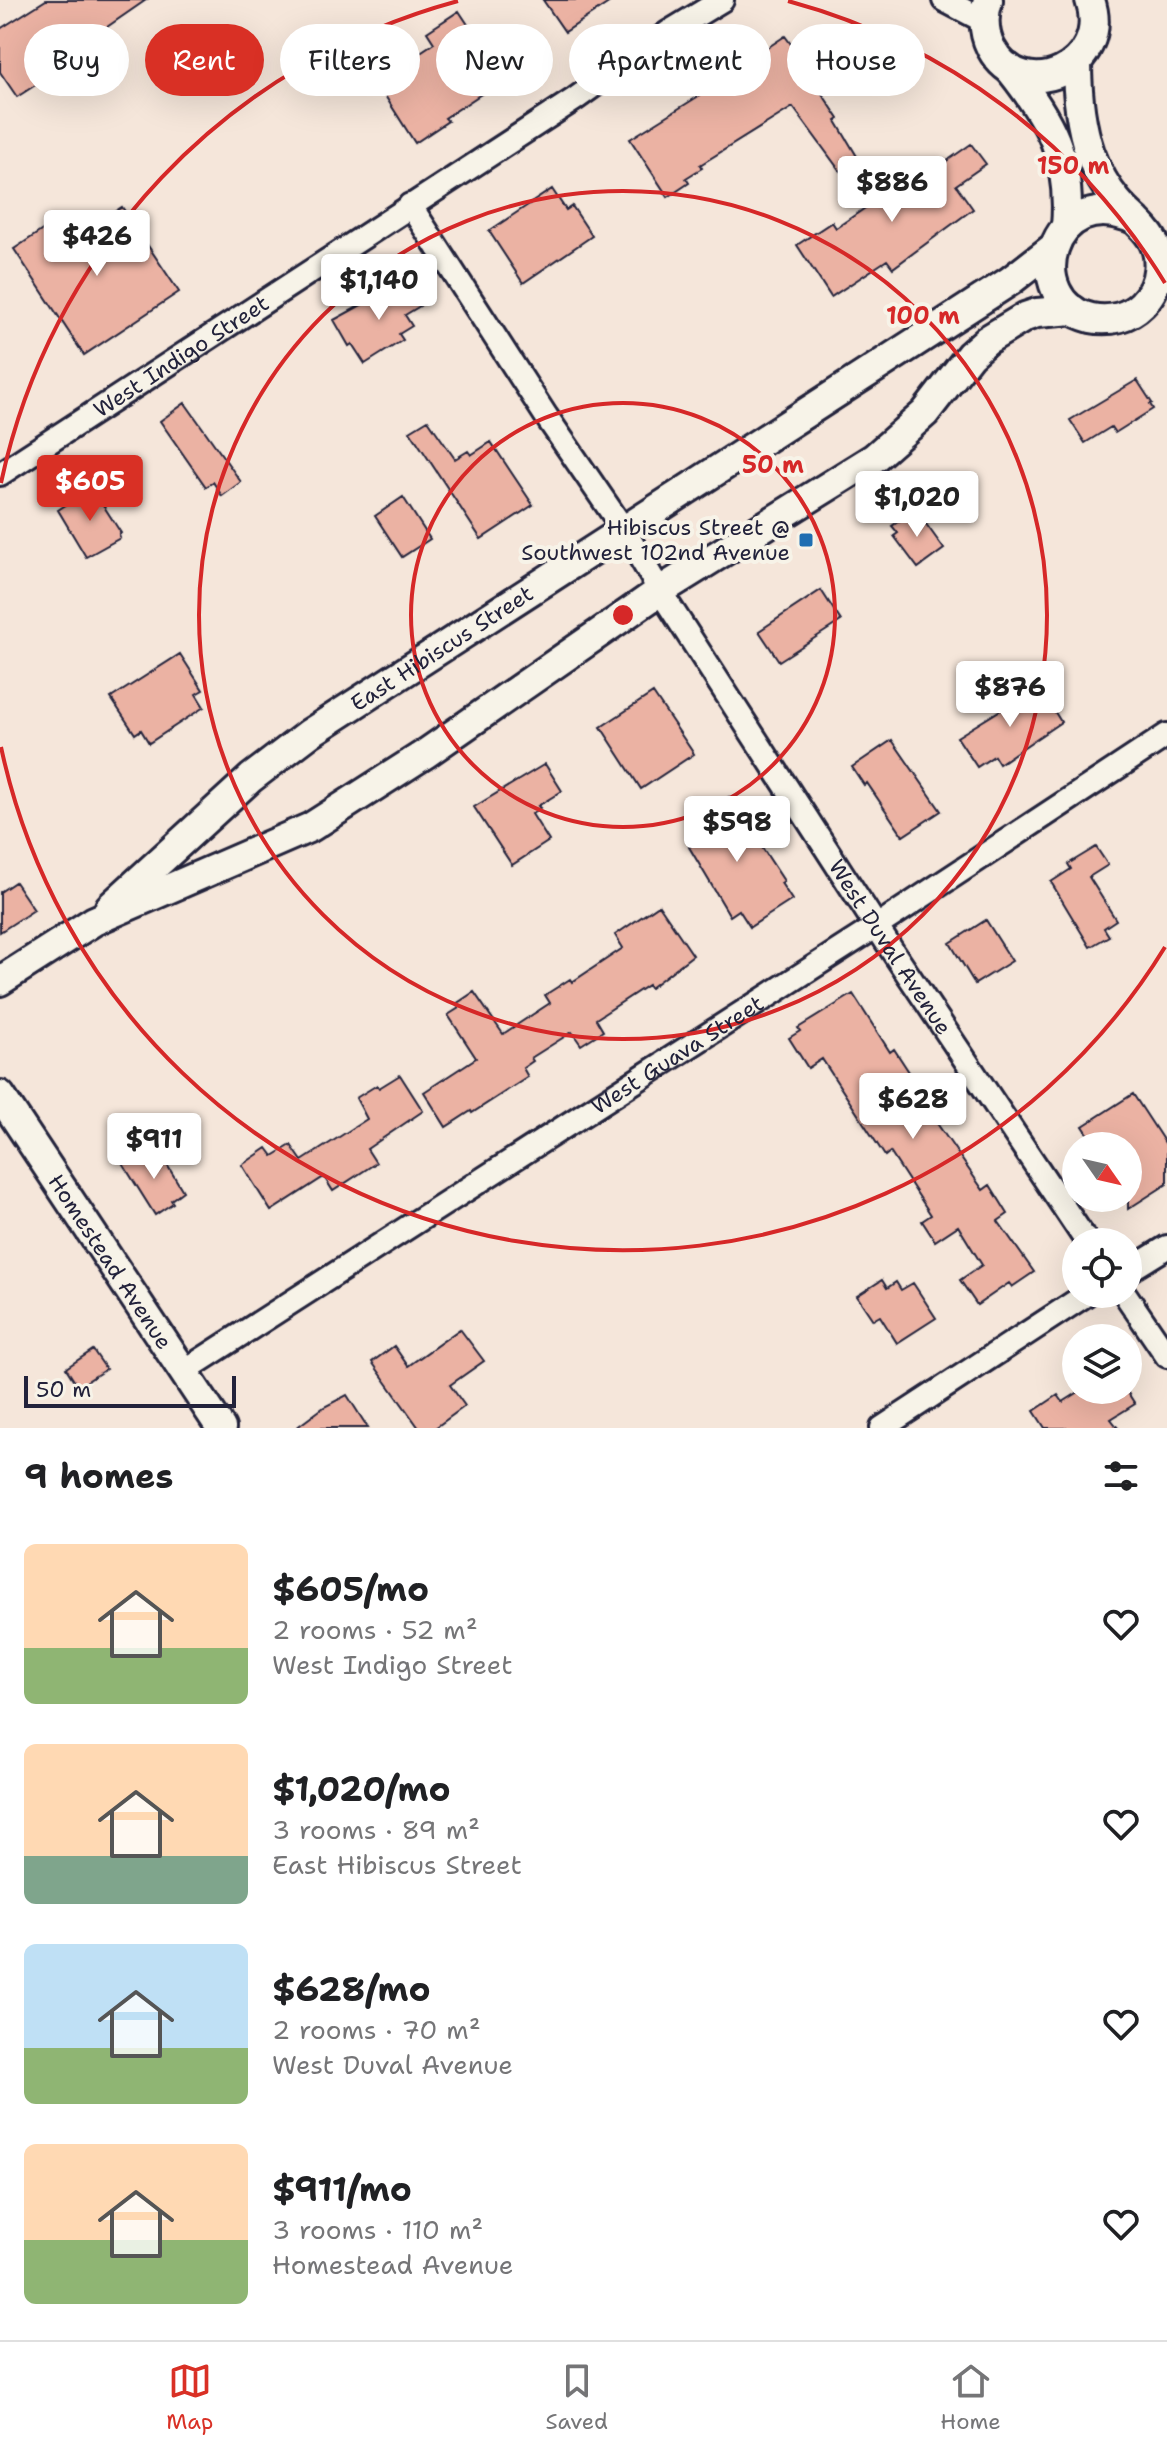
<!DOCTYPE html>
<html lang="en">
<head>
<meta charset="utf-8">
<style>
	:root { --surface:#fff; --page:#f6f6f6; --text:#202124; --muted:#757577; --line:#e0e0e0; --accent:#d93025 }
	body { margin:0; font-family:"Shantell Sans",sans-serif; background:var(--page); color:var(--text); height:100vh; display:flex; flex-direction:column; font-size:30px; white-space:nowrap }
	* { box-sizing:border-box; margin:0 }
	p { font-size:26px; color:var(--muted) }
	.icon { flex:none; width:44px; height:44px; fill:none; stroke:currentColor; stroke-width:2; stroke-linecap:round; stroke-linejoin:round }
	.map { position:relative; height:1428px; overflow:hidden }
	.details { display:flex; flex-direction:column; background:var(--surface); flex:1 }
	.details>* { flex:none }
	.banner { position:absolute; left:24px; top:24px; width:1120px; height:72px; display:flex; gap:16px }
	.needle { width:52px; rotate:124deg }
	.buttons { position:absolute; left:1062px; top:1132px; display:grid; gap:16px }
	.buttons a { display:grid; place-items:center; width:80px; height:80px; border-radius:50%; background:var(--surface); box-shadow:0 8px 32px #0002; font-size:40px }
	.scale { position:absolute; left:24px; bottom:20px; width:212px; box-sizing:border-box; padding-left:8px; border:4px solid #22223b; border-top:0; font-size:22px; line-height:28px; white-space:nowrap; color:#22223b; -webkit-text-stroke:6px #f7f3e8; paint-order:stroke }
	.price { position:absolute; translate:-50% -68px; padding:0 18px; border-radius:8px; background:#fff; color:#222; font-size:26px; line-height:52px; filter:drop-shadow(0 2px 4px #0008) }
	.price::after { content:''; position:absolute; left:50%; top:48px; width:24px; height:18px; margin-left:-12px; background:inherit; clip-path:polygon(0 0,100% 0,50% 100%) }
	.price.current { background:var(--accent); color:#fff }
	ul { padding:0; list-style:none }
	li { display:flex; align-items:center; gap:24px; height:200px; padding:0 24px }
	li span { display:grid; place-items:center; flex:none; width:224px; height:160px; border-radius:12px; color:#555 }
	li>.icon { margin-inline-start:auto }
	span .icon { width:96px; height:96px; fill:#fffc; stroke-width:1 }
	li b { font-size:34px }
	h2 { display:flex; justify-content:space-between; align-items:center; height:96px; padding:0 24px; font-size:34px }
	.pill { padding:0 28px; border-radius:36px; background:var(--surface); box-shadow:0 8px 32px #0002; font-size:28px; line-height:72px }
	.pill.current { background:var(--accent); color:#fff }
	.tab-bar { display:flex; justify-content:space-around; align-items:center; height:112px; border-top:2px solid var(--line); background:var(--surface); font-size:22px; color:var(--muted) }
	.tab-bar a { display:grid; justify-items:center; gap:4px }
	.tab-bar .current { color:var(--accent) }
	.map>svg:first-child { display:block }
	.building { fill:#ebb2a3; stroke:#22223b; stroke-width:2 }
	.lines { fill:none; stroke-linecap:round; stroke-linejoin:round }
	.minor-casing { stroke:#22223b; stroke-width:28 }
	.tertiary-casing { stroke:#22223b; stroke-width:34 }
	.minor { stroke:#f7f3e8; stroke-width:22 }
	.tertiary { stroke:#f7f3e8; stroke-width:28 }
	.ring { fill:none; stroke:#d62828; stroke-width:4 }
	.poi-dot { fill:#1f6fb2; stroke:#f7f3e8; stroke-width:3 }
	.labels { text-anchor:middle; stroke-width:8; stroke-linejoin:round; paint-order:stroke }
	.street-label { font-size:22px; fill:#22223b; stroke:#f7f3e8 }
	.poi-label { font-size:22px; fill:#22223b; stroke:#f7f3e8; text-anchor:end }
	.centre { fill:#d62828; stroke:#f7f3e8; stroke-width:4 }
	.ring-label { font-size:24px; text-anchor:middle; font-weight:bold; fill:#d62828; stroke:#f7f3e8; stroke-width:8; stroke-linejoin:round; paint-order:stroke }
</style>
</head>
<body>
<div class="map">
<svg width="1167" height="1428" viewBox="0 0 1167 1428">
	<rect width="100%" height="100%" fill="#f5e6da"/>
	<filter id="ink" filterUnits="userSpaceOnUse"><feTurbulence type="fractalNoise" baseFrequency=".0125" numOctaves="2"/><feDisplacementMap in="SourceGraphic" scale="16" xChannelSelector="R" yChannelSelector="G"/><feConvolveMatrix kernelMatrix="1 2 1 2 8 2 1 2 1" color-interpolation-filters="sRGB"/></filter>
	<g filter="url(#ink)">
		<path class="building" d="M 46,0 L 146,0 L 94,36 L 99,44 L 17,97 L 0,72 L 0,29 Z
			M 543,0 L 613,0 L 565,32 Z
			M 459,11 L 504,79 L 445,118 L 448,121 L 415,143 L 370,72 L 390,59 L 396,68 L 434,43 L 427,32 Z
			M 785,36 L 818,81 L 815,83 L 839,119 L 836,121 L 858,158 L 840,171 L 793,107 L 700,165 L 702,168 L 686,178 L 689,183 L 668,197 L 630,139 L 702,94 L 701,92 Z
			M 971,144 L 986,164 L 956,185 L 973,209 L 893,268 L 887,260 L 831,297 L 797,245 L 832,222 L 836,228 L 926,166 L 931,172 Z
			M 552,189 L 566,210 L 572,206 L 592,236 L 523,283 L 489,231 Z
			M 122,207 L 179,292 L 84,355 L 14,249 L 53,223 L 67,243 Z
			M 405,281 L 420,306 L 405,315 L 412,326 L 399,334 L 403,340 L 365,364 L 352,344 L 349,346 L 334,320 Z
			M 1137,380 L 1152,403 L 1150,404 L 1153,409 L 1115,433 L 1111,427 L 1085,443 L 1070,420 Z
			M 185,403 L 241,482 L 222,496 L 213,482 L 206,487 L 160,421 Z
			M 428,420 L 455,459 L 468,451 L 471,455 L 491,442 L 533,505 L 481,539 L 410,431 Z
			M 92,488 L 121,533 L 119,535 L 120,538 L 86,557 L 58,510 Z
			M 403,497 L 430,539 L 402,557 L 375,516 Z
			M 912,512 L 918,519 L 921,517 L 944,549 L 918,568 L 894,536 L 898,533 L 892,526 Z
			M 821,590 L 841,621 L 779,661 L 759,631 Z
			M 180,654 L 203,690 L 196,694 L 204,707 L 149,743 L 141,730 L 135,734 L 111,698 Z
			M 1039,686 L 1061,722 L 999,764 L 994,756 L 977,767 L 957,737 Z
			M 653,693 L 694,754 L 641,789 L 601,727 Z
			M 892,740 L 941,811 L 903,836 L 867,783 L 864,785 L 852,767 Z
			M 545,764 L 562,791 L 538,806 L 540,808 L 532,814 L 549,841 L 512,865 L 474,807 Z
			M 729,797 L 784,881 L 781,883 L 792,900 L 750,927 L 739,910 L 730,916 L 689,847 L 698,842 L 687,824 Z
			M 1096,847 L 1108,865 L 1089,877 L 1116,920 L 1104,928 L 1109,936 L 1090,947 L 1051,882 L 1071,869 L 1068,864 Z
			M 15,882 L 34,910 L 0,932 L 0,892 Z
			M 659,905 L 693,955 L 650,988 L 648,985 L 596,1019 L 603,1031 L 581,1045 L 572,1032 L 531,1058 L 533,1061 L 523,1068 L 528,1077 L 472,1113 L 471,1111 L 446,1127 L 424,1092 L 476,1058 L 448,1015 L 459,1008 L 456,1004 L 474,992 L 503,1034 L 550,1003 L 545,995 L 570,979 L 572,982 L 623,948 L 615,935 Z
			M 986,920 L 1012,961 L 975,984 L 950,943 Z
			M 853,994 L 890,1052 L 894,1049 L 911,1075 L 940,1120 L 936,1122 L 983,1190 L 990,1185 L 1008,1214 L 998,1221 L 1034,1272 L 1012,1287 L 1009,1283 L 977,1305 L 960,1280 L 982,1265 L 958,1226 L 935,1241 L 922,1221 L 931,1215 L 890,1152 L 885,1156 L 822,1059 L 808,1068 L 789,1038 L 800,1031 L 798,1028 Z
			M 400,1075 L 423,1111 L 367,1149 L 376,1163 L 333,1191 L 324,1177 L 271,1211 L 242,1165 L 267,1148 L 273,1156 L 291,1145 L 302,1161 L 367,1119 L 356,1098 L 377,1085 L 379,1088 Z
			M 1133,1094 L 1167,1146 L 1167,1184 L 1128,1209 L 1128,1146 L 1096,1146 L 1083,1126 Z
			M 146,1150 L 153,1160 L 161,1155 L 183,1191 L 171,1200 L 173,1203 L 155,1215 L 123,1164 Z
			M 882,1280 L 887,1288 L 896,1282 L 901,1290 L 913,1283 L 936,1318 L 897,1343 L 880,1316 L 873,1320 L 857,1296 Z
			M 460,1329 L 484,1361 L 450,1385 L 465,1406 L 435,1428 L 419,1428 L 372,1362 L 394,1346 L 408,1366 Z
			M 93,1350 L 106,1369 L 78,1387 L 66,1368 Z
			M 1082,1390 L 1126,1390 L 1135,1404 L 1111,1419 L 1118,1428 L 1045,1428 L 1034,1411 L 1058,1395 L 1063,1402 Z
			M 347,1395 L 368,1428 L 296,1428 L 324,1407 Z"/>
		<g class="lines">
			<g class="minor-casing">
				<g id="minor">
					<path d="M 944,0 L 984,21"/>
					<path id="s1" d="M 410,205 L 546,416 L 624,530 L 660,591 L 893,952 L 1087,1242"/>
					<path id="s2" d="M 0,474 L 575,99 L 669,32 L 722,0"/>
					<path d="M 1128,1271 L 1167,1247"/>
					<path d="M 1125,1294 L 1167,1356"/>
					<path id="s3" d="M 184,1371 L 877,926 L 1167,735"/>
					<path d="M 882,1428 L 1087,1294"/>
				</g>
			</g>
			<g class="tertiary-casing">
				<g id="tertiary">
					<path d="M 988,0 C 983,16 983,32 991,48 C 1023,108 1113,67 1090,0"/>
					<path d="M 1077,62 C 1077,93 1080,124 1090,153 C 1096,169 1105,187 1117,201 C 1126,212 1138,221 1147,232 C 1165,253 1161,285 1142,304 C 1129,317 1110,322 1091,318 C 1021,302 1048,180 1136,220"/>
					<path d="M 1009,68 C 1050,119 1072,159 1066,227"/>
					<path id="s4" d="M 110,907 L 251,778 L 310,733 L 1010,281 L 1054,247"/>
					<path d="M 0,981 L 94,921 L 311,827 L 425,754 L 660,591 L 874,458 L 925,413 L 970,355 L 987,340 L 1025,317 L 1037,313 L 1073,310"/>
					<path id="s5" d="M 0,1095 L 221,1428"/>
				</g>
			</g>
			<use href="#minor" class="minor"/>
			<use href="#tertiary" class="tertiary"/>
		</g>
	</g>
	<g class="ring">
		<circle cx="623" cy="615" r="212"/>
		<circle cx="623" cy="615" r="424"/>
		<path d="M1165 947A636 636 0 0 1 1 747M1 483A636 636 0 0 1 458 1M788 1A636 636 0 0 1 1165 283"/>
	</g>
	<rect class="poi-dot" x="798" y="532" width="16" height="16" rx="4"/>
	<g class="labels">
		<g class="street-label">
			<text dy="8" stroke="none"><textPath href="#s2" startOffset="216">West Indigo Street</textPath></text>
			<text dy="8" stroke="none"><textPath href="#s4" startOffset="422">East Hibiscus Street</textPath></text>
			<text dy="8" stroke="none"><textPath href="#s1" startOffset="884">West Duval Avenue</textPath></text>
			<text dy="8" stroke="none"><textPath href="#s3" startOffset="586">West Guava Street</textPath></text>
			<text dy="8" stroke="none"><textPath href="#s5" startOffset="200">Homestead Avenue</textPath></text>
		</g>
		<g class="poi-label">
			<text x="790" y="535">Hibiscus Street @<tspan x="790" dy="25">Southwest 102nd Avenue</tspan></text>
		</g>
	</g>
	<circle cx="623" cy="615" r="12" class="centre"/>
	<g class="ring-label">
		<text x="1073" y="174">150 m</text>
		<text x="923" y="324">100 m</text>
		<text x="773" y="473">50 m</text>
	</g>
</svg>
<div class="buttons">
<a><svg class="needle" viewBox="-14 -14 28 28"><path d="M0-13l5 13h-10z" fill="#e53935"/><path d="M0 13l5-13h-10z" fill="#757577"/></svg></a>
<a><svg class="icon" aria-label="locate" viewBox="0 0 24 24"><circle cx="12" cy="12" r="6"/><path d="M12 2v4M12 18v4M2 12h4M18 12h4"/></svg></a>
<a><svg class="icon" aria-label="layers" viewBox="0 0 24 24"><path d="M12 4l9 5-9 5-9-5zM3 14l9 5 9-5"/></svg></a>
</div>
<div class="scale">50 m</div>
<b class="price" style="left:892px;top:224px">$886</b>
<b class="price" style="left:97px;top:278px">$426</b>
<b class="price" style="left:379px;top:322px">$1,140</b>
<b class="price current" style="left:90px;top:523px">$605</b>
<b class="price" style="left:917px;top:539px">$1,020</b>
<b class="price" style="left:1010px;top:729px">$876</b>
<b class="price" style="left:737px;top:864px">$598</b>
<b class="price" style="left:913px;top:1141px">$628</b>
<b class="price" style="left:154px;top:1181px">$911</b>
<div class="banner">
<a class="pill">Buy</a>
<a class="pill current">Rent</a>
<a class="pill">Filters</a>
<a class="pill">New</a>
<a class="pill">Apartment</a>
<a class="pill">House</a>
</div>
</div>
<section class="details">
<h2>9 homes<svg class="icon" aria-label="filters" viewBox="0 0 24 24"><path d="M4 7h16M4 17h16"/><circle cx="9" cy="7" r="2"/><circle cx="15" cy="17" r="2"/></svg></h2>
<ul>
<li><span style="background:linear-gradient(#ffd9b3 65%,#8fb573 0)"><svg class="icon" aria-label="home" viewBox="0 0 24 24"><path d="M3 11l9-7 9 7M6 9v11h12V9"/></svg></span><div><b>$605/mo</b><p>2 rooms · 52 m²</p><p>West Indigo Street</p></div><svg class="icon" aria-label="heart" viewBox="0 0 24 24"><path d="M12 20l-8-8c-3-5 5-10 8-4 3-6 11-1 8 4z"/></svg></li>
<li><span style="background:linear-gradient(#ffd9b3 70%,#7fa58c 0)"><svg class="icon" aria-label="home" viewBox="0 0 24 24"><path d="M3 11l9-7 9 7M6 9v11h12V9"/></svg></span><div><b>$1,020/mo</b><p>3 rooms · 89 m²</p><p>East Hibiscus Street</p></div><svg class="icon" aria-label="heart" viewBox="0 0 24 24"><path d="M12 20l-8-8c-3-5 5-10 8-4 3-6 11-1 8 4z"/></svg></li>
<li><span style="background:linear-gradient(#bfe0f5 65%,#8fb573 0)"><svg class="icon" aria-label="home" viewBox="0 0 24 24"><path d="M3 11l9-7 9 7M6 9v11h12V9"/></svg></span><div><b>$628/mo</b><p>2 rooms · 70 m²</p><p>West Duval Avenue</p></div><svg class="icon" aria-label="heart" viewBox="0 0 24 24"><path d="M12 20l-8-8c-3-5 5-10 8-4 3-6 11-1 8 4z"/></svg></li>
<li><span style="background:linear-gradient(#ffd9b3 60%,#8fb573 0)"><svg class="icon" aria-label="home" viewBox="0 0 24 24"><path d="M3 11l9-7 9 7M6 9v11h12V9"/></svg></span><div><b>$911/mo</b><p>3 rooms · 110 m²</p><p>Homestead Avenue</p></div><svg class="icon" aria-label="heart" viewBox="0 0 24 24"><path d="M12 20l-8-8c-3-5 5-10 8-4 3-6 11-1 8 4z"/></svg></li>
</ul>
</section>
<nav class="tab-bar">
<a class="current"><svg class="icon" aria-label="map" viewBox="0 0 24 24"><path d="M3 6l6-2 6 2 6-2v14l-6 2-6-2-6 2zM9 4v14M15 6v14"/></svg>Map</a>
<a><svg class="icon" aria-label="saved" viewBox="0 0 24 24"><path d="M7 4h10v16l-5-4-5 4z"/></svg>Saved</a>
<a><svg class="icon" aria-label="home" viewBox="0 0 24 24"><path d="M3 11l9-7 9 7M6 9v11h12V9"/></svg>Home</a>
</nav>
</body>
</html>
